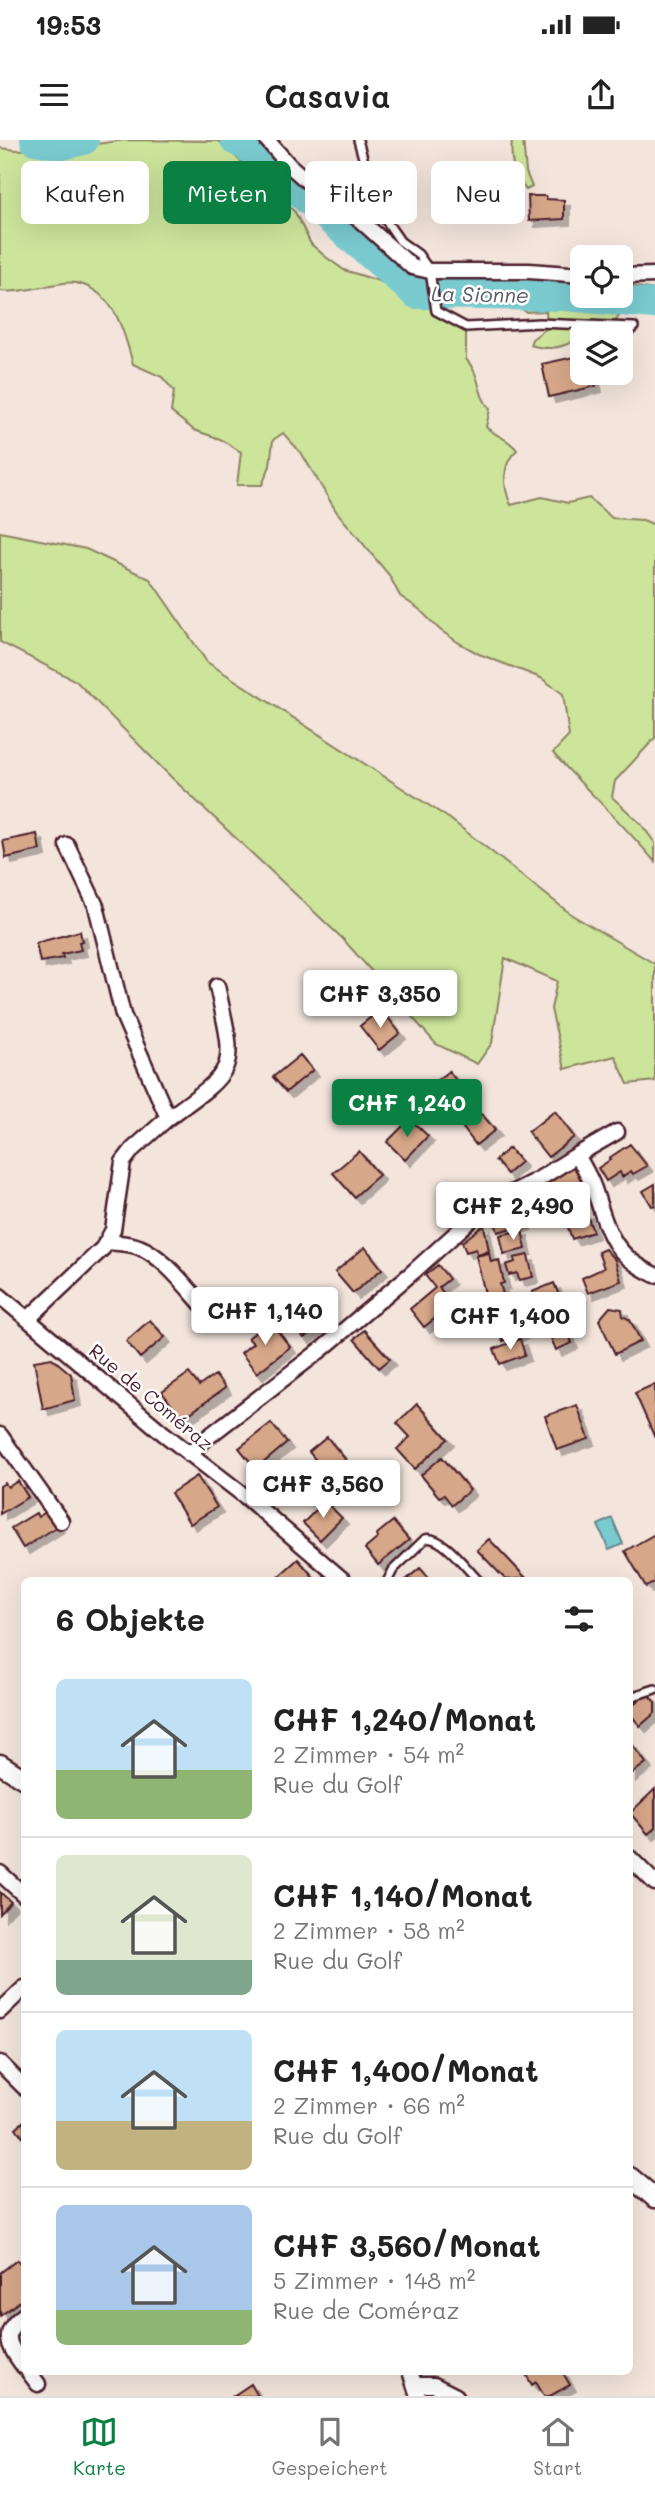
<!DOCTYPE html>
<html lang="de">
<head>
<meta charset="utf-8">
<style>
	:root { --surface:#fff; --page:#f6f6f6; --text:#222; --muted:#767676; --line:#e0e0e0; --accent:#0b8043 }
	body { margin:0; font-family:Mali,sans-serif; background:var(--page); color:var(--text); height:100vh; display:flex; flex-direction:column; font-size:26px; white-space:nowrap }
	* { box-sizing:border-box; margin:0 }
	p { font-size:23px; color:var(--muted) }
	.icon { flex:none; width:38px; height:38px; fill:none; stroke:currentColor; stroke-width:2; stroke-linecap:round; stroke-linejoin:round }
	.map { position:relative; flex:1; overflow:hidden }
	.details { position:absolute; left:21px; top:1437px; width:612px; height:798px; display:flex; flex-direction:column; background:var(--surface); border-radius:10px; box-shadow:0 7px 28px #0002 }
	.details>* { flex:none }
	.hud { position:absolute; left:21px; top:21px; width:614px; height:63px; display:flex; gap:14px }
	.tools { position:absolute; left:570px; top:105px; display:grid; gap:14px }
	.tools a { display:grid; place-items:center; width:63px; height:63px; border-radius:10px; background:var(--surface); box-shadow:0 7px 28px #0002; font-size:35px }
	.price { position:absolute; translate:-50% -60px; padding:0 16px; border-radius:7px; background:#fff; color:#222; font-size:23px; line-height:46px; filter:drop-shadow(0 2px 4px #0008) }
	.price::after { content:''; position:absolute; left:50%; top:42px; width:21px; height:16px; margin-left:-10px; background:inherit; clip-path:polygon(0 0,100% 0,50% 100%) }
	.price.on { background:var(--accent); color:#fff }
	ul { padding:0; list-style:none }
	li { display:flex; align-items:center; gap:21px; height:175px; padding:0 35px }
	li+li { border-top:2px solid var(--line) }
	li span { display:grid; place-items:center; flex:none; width:196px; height:140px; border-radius:10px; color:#555 }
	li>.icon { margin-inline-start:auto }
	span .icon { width:84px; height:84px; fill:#fffc; stroke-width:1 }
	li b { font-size:30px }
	h2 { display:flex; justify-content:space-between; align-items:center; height:84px; padding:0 35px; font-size:30px }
	.pill { padding:0 24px; border-radius:10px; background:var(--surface); box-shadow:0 7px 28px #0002; font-size:24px; line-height:63px }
	.pill.on { background:var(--accent); color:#fff }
	.status { display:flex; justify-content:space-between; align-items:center; height:49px; padding:0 35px; background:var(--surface); direction:ltr }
	.status svg { height:19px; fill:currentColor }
	header { display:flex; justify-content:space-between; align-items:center; height:91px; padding:0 35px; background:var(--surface); font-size:32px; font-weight:600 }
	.menu { display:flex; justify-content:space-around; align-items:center; height:98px; border-top:2px solid var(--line); background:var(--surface); font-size:19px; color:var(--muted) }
	.menu a { display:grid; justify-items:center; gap:4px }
	.menu .on { color:var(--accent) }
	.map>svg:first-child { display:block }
	.green { fill:#cde59b; stroke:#8c8263; stroke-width:2 }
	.water { fill:#7acbd0; stroke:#67868e; stroke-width:2 }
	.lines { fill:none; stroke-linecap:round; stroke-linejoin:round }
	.river { stroke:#7acbd0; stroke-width:30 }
	.building { fill:#d7a789; stroke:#4a1f2b; stroke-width:2; filter:url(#shadow) }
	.service-casing { stroke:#4a1f2b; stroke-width:12 }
	.minor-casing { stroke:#4a1f2b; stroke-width:19 }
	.tertiary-casing { stroke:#4a1f2b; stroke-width:23 }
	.service { stroke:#fff; stroke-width:7 }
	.minor { stroke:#fff; stroke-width:14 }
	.tertiary { stroke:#fff; stroke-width:18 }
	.labels { text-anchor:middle; stroke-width:5; stroke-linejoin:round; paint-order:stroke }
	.street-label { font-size:19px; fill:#4a1f2b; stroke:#fff }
	.water-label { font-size:21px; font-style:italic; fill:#5b5b65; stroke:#fff }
</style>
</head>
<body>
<div class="status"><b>19:53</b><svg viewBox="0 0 49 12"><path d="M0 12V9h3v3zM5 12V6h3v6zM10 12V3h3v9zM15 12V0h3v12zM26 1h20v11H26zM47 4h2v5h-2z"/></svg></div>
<header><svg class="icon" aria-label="menu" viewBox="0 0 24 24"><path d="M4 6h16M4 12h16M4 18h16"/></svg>Casavia<svg class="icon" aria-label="share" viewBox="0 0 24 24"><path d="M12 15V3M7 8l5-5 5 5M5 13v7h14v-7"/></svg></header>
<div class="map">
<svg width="655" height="2256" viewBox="0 0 655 2256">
	<defs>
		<filter id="shadow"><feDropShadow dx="6" dy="6" stdDeviation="0" flood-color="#0004"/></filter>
	</defs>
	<rect width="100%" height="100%" fill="#f3e5dc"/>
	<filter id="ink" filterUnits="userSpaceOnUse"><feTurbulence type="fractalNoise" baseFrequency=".0143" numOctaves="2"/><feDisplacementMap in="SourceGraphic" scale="14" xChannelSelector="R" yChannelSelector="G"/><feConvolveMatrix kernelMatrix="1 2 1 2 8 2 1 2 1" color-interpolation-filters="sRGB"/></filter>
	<g filter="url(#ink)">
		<path class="green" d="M 125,0 L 219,1 L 295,72 L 311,104 L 326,117 L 344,130 L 379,141 L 466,187 L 466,219 C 482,237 476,253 490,269 L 486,287 C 497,297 508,298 517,310 C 501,324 503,347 511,365 L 542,357 L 568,363 L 589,358 L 612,378 L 643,380 L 655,385 L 655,598 L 615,641 L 612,657 L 641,684 L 655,703 L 655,722 C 623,683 586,650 553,613 L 569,596 L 563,554 L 541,538 L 479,514 L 459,503 L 440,490 L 419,469 L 400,456 L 389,435 L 336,371 L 302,314 L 283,293 L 273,300 L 270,326 L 262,345 L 237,345 L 241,312 L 220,299 L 194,290 L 171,272 L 174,251 L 162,237 L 133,224 C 124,192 115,151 76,143 C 67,141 52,145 43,147 C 28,149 16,153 0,151 L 0,8 L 17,10 L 82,6 Z
			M 512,0 L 523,0 L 526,32 L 532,47 L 526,50 C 513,35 510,20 512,0 Z
			M 621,144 L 655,150 L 655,173 L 639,175 L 622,172 L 606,194 L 583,194 L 583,204 L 574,201 C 558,209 547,210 530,205 L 532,199 L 547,188 L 546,171 L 526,172 L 516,164 L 521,156 C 545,156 563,167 583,150 L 583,156 L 621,156 Z
			M 0,392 L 86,409 L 150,439 L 207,522 L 450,679 L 572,775 L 655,824 L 655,941 L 628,944 L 615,916 L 565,929 L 551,869 L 557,841 L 505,818 L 492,903 L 477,924 L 436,904 L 343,799 L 171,637 L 76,541 L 0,502 Z"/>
		<path class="water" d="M 612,1378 L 623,1404 L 609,1410 L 598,1385 Z"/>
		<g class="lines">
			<path class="river" d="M 35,0 L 63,5 L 84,0
				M 235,0 L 246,6 L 416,154 L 564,156 L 655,164"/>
		</g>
		<path class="building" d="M 528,56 L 546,56 L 546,59 L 564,60 L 564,79 L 529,81 Z
			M 583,215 L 583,233 L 593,233 L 596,246 L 549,257 L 542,224 Z
			M 37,694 L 40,710 L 6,718 L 3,701 Z
			M 80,791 L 82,801 L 79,802 L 81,810 L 62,814 L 63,818 L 40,822 L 36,803 Z
			M 381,869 L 400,893 L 379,910 L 360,886 Z
			M 300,915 L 313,930 L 286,952 L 273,937 Z
			M 449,931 L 469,958 L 449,974 L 428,947 Z
			M 555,971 L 574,997 L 548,1017 L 528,992 Z
			M 482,974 L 495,990 L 476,1005 L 463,988 Z
			M 410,979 L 428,996 L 405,1020 L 387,1002 Z
			M 630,1004 L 647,1026 L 633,1034 L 631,1031 L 622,1037 L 620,1032 L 606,1041 L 598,1028 L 610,1020 L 609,1018 Z
			M 509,1008 L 521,1022 L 507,1034 L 495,1020 Z
			M 359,1011 L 379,1035 L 354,1057 L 333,1033 Z
			M 573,1022 L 586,1043 L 559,1060 L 546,1040 Z
			M 655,1044 L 655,1065 L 652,1066 L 643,1051 Z
			M 522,1052 L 528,1066 L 519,1070 L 525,1084 L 498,1092 L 491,1071 Z
			M 586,1072 L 593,1092 L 572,1099 L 565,1079 Z
			M 484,1085 L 489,1111 L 477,1114 L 476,1109 L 466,1112 L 462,1102 Z
			M 522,1090 L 526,1109 L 504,1114 L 500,1095 Z
			M 365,1107 L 382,1129 L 353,1153 L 335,1132 Z
			M 605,1109 L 615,1120 L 621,1141 L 588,1153 L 582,1138 L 604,1128 L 598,1112 Z
			M 489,1113 L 491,1122 L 499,1120 L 504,1143 L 500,1144 L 503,1154 L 486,1158 L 476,1116 Z
			M 528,1115 L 533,1137 L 519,1140 L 517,1133 L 509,1135 L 506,1125 L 515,1122 L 514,1118 Z
			M 438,1125 L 449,1139 L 439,1147 L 452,1165 L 424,1187 L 410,1169 L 435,1148 L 425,1135 Z
			M 554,1143 L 561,1160 L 539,1169 L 532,1152 Z
			M 495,1158 L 496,1163 L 505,1161 L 509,1177 L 488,1182 L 483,1161 Z
			M 610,1167 L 622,1169 L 623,1176 L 630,1180 L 641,1201 L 615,1214 L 599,1180 Z
			M 308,1172 L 319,1186 L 304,1198 L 293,1184 Z
			M 517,1176 L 524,1192 L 503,1201 L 496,1185 Z
			M 150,1180 L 165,1197 L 140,1218 L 126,1201 Z
			M 270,1181 L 290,1207 L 257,1233 L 241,1213 L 253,1203 L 248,1198 Z
			M 564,1182 L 572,1203 L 556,1210 L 547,1189 Z
			M 364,1190 L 390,1219 L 379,1228 L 354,1199 Z
			M 520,1199 L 525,1215 L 500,1224 L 494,1209 Z
			M 52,1218 L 71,1234 L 75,1260 L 43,1269 L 34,1221 Z
			M 189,1233 L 199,1246 L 215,1235 L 225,1248 L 182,1279 L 162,1252 Z
			M 655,1244 L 655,1298 L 635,1253 Z
			M 417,1264 L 448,1299 L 415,1329 L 397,1309 L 410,1297 L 397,1283 Z
			M 577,1265 L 589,1299 L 557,1310 L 545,1276 Z
			M 271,1283 L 287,1303 L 256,1329 L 239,1308 Z
			M 327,1297 L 346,1320 L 328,1335 L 309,1312 Z
			M 442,1317 L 470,1350 L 452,1365 L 444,1355 L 439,1357 L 421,1335 Z
			M 197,1336 L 217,1367 L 190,1384 L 171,1353 Z
			M 18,1341 L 28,1357 L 0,1374 L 0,1346 L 5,1343 L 8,1347 Z
			M 325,1361 L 342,1378 L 320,1400 L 303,1383 Z
			M 49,1370 L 58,1386 L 23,1408 L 11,1388 L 36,1373 L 38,1377 Z
			M 393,1381 L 409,1400 L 378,1425 L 365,1409 L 378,1398 L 377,1394 Z
			M 655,1394 L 655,1442 L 646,1447 L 625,1411 Z
			M 489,1399 L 526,1438 L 506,1440 L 477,1410 Z
			M 298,1419 L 316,1440 L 283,1440 L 279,1436 Z
			M 420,1428 L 431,1440 L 406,1440 Z
			M 647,1553 L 655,1562 L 655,1573 L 640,1586 L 630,1574 L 630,1568 Z
			M 632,1604 L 646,1623 L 630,1635 L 630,1605 Z
			M 655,1649 L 655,1688 L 648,1694 L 630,1673 Z
			M 0,1752 L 11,1762 L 0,1774 Z
			M 24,1981 L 24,1999 L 16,1988 Z
			M 17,2120 L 24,2129 L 24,2158 L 0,2176 L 0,2133 Z
			M 524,2231 L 562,2231 L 570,2245 L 550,2256 L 544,2256 L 536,2242 L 532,2245 Z
			M 251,2244 L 258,2256 L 233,2256 Z"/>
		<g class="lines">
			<g class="service-casing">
				<path id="service" d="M 358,0 L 365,25 L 369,49 L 376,66 L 400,101 L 418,114 L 430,131 L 436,171 L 466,187 L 539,183 L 634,187 L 621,199
					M 388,1440 L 393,1430 L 425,1399 C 441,1394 466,1428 478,1440
					M 630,1557 L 655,1549"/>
			</g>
			<g class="minor-casing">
				<path id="minor" d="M 267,0 L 289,25 L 317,50 L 360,80 L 412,127 L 430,131 L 529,131 L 583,135
					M 621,136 L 655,135
					M 168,978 C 239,927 236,931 217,846
					M 577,1015 L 617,992
					M 106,1102 C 117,1103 129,1103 139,1107 C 164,1116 190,1152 208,1171
					M 0,1156 L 163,1293 L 246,1357 L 343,1440
					M 28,1179 L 103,1108 L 113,1090 L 123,1022 L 133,1009 L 168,978 L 123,875 L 96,766 L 67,705
					M 0,1295 L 61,1381
					M 189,1314 L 208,1297 L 322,1209 L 413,1132 L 486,1066 L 539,1039 L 577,1015 C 583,1026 590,1037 594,1049 C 608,1091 612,1115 655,1135
					M 630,1718 L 655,1743
					M 0,1733 L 24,1755
					M 0,1871 L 24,1848
					M 0,1923 L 24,1947
					M 24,2175 C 0,2192 8,2205 24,2227
					M 28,2231 L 38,2244
					M 410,2231 L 418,2256
					M 415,2245 L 434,2245 L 456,2256"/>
			</g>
			<g class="tertiary-casing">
				<path id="tertiary" d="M 0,1624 L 24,1639
					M 630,2037 L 655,2058"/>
			</g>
			<use href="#service" class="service"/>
			<use href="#minor" class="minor"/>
			<use href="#tertiary" class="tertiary"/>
		</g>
	</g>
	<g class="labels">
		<g class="street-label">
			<text transform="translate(151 1257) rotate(40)" y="7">Rue de Coméraz</text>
		</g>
		<g class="water-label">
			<text transform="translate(480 155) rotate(1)" y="7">La Sionne</text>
		</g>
	</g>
</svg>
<div class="tools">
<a><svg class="icon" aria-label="locate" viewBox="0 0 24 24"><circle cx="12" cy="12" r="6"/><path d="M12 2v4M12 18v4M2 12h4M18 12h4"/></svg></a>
<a><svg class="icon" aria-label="layers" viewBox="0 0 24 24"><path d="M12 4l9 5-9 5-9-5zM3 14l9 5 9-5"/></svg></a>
</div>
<b class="price" style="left:380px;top:890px">CHF 3,350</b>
<b class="price on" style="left:407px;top:999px">CHF 1,240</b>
<b class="price" style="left:513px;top:1102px">CHF 2,490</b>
<b class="price" style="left:265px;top:1207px">CHF 1,140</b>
<b class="price" style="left:510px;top:1212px">CHF 1,400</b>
<b class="price" style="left:323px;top:1380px">CHF 3,560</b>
<div class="hud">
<a class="pill">Kaufen</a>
<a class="pill on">Mieten</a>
<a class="pill">Filter</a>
<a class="pill">Neu</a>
</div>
<section class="details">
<h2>6 Objekte<svg class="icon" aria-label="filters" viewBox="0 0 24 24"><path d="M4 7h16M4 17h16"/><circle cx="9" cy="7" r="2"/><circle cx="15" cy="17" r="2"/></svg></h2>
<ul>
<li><span style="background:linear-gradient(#bfe0f5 65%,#8fb573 0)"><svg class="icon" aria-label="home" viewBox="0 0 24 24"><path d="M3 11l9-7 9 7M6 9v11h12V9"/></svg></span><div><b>CHF 1,240/Monat</b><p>2 Zimmer · 54 m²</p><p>Rue du Golf</p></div></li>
<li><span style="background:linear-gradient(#dfe7d0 75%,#7fa58c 0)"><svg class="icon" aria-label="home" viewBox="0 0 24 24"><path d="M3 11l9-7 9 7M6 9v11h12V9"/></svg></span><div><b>CHF 1,140/Monat</b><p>2 Zimmer · 58 m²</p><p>Rue du Golf</p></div></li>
<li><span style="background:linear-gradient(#bfe0f5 65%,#c2b280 0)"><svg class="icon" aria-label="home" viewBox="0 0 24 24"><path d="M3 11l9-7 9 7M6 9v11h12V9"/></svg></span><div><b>CHF 1,400/Monat</b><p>2 Zimmer · 66 m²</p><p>Rue du Golf</p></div></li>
<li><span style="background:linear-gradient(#a9c7e8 75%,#8fb573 0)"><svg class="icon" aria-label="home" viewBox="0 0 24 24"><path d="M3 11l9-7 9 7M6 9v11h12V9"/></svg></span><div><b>CHF 3,560/Monat</b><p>5 Zimmer · 148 m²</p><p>Rue de Coméraz</p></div></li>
</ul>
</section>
</div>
<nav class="menu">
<a class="on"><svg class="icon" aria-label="map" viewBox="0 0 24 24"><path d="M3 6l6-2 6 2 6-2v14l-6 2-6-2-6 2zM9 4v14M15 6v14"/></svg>Karte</a>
<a><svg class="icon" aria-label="saved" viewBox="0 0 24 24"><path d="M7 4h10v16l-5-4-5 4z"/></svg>Gespeichert</a>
<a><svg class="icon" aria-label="home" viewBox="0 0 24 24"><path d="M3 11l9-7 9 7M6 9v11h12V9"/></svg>Start</a>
</nav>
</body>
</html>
